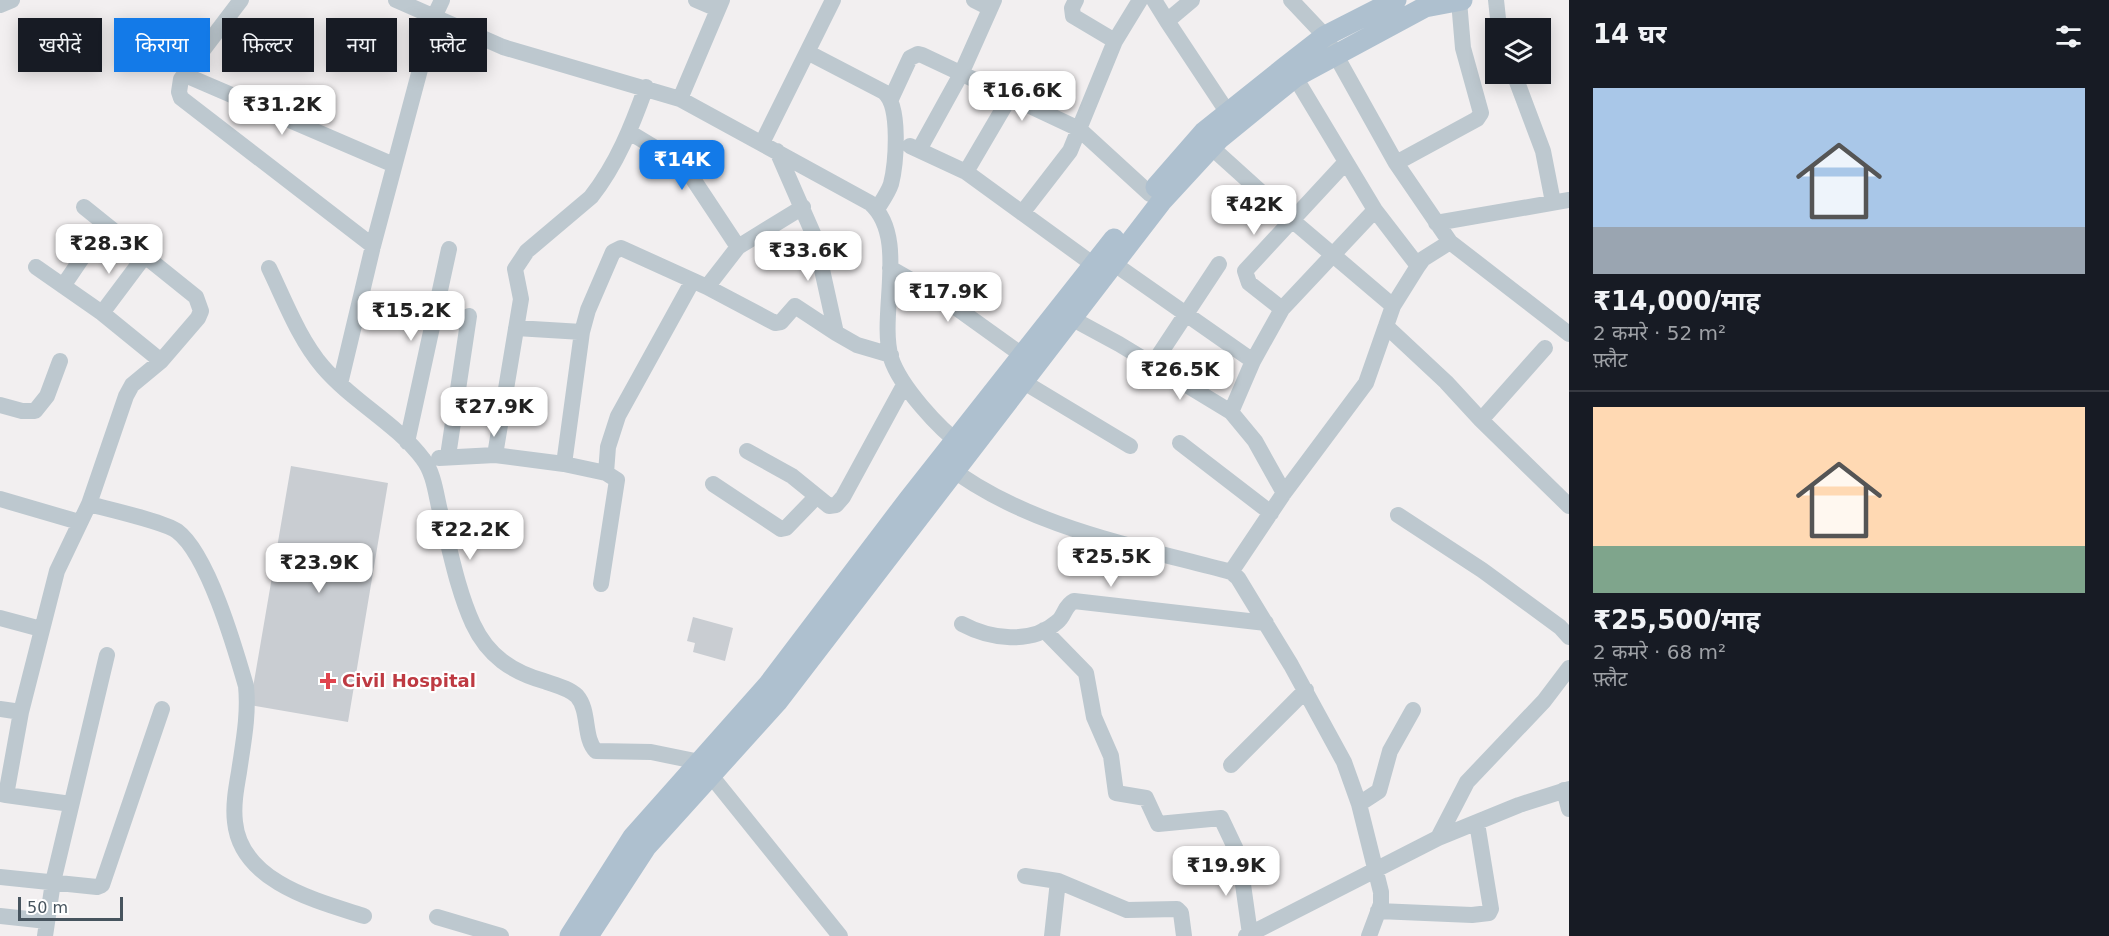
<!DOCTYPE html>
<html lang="hi">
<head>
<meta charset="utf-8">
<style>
	:root { --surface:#171b24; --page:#242831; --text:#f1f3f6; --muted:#9ea1a6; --line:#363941; --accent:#137ae8 }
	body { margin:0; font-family:"DejaVu Sans","Noto Sans Devanagari",sans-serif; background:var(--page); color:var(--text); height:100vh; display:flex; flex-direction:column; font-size:22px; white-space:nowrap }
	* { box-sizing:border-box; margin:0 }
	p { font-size:20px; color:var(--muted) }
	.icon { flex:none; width:33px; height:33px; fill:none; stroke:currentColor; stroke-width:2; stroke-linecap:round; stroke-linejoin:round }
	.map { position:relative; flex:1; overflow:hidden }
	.sheet { display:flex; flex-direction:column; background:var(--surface); width:540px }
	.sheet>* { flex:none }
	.top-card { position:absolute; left:18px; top:18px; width:570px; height:54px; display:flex; gap:12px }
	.controls { position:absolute; left:1485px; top:18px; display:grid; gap:12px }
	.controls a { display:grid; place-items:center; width:66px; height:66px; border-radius:0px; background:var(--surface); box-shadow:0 3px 15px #0003; font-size:30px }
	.scale { position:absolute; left:18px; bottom:15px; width:105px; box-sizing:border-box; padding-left:6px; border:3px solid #47545e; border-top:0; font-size:16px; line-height:21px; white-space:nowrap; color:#47545e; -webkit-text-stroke:4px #fff; paint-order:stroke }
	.price { position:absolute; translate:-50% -51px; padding:0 14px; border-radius:12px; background:#fff; color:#222; font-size:20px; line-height:39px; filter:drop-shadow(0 2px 3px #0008) }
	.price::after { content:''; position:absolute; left:50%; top:36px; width:18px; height:14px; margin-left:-9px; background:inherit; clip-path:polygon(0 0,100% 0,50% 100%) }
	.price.current { background:var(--accent); color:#fff }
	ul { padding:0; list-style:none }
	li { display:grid; align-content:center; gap:12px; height:318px; padding:0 24px }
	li+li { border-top:2px solid var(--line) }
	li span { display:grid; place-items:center; height:186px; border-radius:0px; color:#555 }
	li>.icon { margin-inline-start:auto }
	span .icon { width:108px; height:108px; fill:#fffc; stroke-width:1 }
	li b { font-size:26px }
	h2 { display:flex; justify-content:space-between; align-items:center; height:72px; padding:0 24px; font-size:26px }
	.pill { padding:0 21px; border-radius:0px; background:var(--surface); box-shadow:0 3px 15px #0003; font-size:21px; line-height:54px }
	.pill.current { background:var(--accent); color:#fff }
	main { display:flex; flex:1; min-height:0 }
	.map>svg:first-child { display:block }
	.building { fill:#c9cdd2 }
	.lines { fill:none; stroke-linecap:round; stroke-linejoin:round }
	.minor { stroke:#bdc8cf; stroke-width:16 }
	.major { stroke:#aec0cf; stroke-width:21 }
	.health-dot { fill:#e0444e; stroke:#fff; stroke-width:2 }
	.labels { text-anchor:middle; stroke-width:4.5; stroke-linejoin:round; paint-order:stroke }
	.health-label { font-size:18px; font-weight:bold; fill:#be3a42; stroke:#fff; text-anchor:start }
</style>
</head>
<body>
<main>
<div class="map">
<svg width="1569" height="936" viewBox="0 0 1569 936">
	<rect width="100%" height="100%" fill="#f2eff0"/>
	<path class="building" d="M 291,466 L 388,483 L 348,722 L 250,705 Z
		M 693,617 L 733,628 L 725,661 L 693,652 L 695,643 L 687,641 Z"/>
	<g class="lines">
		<path class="minor" d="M 241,0 L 181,79 L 179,92 L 181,98 L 373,246
			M 396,0 L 503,47 L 680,99 L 870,203 C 909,237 878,314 891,358 C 900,386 939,429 963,446
			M 696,0 L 717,9
			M 974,0 L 990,8
			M 1076,0 L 1072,8 L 1073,16 L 1115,41
			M 1154,0 L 1167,21
			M 1192,0 L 1167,21 L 1228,113
			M 1291,0 L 1325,36 L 1396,163 L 1450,242 L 1569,334
			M 1496,0 L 1499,28
			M 0,5 L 12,0
			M 809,53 L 884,92 C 901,106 896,164 891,184 C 888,193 882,201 877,209
			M 1514,74 L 1543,151 L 1553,202
			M 185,75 L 394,165
			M 1295,77 L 1375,210 L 1418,266
			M 1010,97 L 966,172 L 1094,265
			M 680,99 L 722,0
			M 891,99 L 910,58 L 918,54 L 922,55 L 1079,129 L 1150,194
			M 629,132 L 672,158 L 689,173 L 738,247
			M 762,143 L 833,0
			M 910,146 L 966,172
			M 1211,147 L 1293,221 L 1393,306
			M 919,150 L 961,74 L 994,0
			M 777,151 L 815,238 L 836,333 L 857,345 L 891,355
			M 1396,163 L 1477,119 L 1481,113 L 1463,48 L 1459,1
			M 1022,213 L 1070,151 L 1115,41 L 1140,0
			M 1436,223 L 1569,200
			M 1113,263 L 1253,361 L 1231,412
			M 36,267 L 102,313 L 161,361
			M 269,268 C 285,301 299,339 323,367 C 353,402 396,423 423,459 C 434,473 436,495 440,511 C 450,549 457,589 473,624 C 488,656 512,672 544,681 C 555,685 569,688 577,696 C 590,711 583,738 596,751 L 651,752 L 700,762 L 840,936
			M 890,268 L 944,299 L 1022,355
			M 63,286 L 105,224
			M 707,287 L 738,247 L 803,207
			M 1282,309 L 1249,283 L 1245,271 L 1345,163
			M 102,313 L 144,257
			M 1071,318 L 1119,344 L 1231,412 L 1255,441 L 1284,493
			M 1386,326 L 1446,382 L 1481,420 L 1545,348
			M 516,328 L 582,332 L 564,464 L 606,473 L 617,480 L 601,584
			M 582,332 L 588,310 L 613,252 L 621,248 L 707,287 L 775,323 L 781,322 L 795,306 L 836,333
			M 1253,361 L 1282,309 L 1375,210
			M 1153,364 L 1219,264
			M 1022,381 L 1130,446
			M 340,384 L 373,246 L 434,17 L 442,0
			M 0,405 L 22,411 L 35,411 L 47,396 L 60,361
			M 1481,420 L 1569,506
			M 407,442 L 449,249
			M 1180,443 L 1271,513
			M 747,451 L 792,476 L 829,506 L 836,505 L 843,497 L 904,385
			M 495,455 L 521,299 L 515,269 L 527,251 L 591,197 C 617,164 632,126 646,87
			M 448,456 L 469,316
			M 439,458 L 495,455 L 564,464
			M 945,464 C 1026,527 1135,546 1231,572 L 1238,578 L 1291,665 L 1344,762 L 1359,804 L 1381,892 L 1381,904 L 1369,936
			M 606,473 L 608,447 L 618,416 L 692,282
			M 713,484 L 781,529 L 786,528 L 816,497
			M 0,499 L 79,522
			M 89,504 C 108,509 165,522 177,531 C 208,554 235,648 246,686 C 249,715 243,744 239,772 C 236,789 233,806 235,822 C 241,882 317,901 364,916
			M 1398,515 L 1482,570 L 1560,627 L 1569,637
			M 1231,572 L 1284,493 L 1366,383 L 1393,306 L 1418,266 L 1423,259 L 1450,242
			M 0,618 L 41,629
			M 962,624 C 990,639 1031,645 1057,622 C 1065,616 1064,606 1074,601 L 1266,623
			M 1044,630 L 1086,673 L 1094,717 L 1111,756 L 1116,793 L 1146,798 L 1158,824 L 1221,818 L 1239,856 L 1250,934
			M 0,709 L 21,712
			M 1231,765 L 1306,690
			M 1564,790 L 1569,809
			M 0,794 L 6,795 L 21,712 L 57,571 L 89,504 L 126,396 L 132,385 L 161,361 L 198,318 L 201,311 L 196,297 L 84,207
			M 6,795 L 71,804
			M 1359,804 L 1379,791 L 1390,751 L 1413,710
			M 1438,838 L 1467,782 L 1544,701 L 1569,668
			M 1025,876 L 1058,881 L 1127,910 L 1177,909 L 1181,913 L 1184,936
			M 0,877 L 97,887 L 102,885 L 162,709
			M 1378,911 L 1472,915 L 1489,913 L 1491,909 L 1477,823
			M 0,916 L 47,921
			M 437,917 L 501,936
			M 45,936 L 53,882 L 107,655
			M 1052,936 L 1058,881
			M 1246,936 L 1438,838 L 1519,805 L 1569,789"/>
		<path class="major" d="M 1156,187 L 1204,132 L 1284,68 L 1325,36 L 1396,0
			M 570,936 L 633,837 L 768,685 L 909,499 L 1114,239
			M 588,936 L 646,847 L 777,702 L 1161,202 L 1220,138 L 1295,77 L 1425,7 L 1462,0"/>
	</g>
	<path class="health-dot" d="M325 672h6v6h6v6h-6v6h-6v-6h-6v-6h6z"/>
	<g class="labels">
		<g class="health-label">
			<text x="342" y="687">Civil Hospital</text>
		</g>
	</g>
</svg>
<div class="controls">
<a><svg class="icon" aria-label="layers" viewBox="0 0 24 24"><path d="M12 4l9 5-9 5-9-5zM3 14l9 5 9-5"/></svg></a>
</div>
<div class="scale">50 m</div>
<b class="price" style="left:1022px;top:122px">₹16.6K</b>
<b class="price" style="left:282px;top:136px">₹31.2K</b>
<b class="price current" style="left:682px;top:191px">₹14K</b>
<b class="price" style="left:1254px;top:236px">₹42K</b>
<b class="price" style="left:109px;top:275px">₹28.3K</b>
<b class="price" style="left:808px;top:282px">₹33.6K</b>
<b class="price" style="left:948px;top:323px">₹17.9K</b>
<b class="price" style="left:411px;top:342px">₹15.2K</b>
<b class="price" style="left:1180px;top:401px">₹26.5K</b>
<b class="price" style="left:494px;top:438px">₹27.9K</b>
<b class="price" style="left:470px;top:561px">₹22.2K</b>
<b class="price" style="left:1111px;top:588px">₹25.5K</b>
<b class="price" style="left:319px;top:594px">₹23.9K</b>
<b class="price" style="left:1226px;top:897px">₹19.9K</b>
<div class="top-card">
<a class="pill">खरीदें</a>
<a class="pill current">किराया</a>
<a class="pill">फ़िल्टर</a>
<a class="pill">नया</a>
<a class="pill">फ़्लैट</a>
</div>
</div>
<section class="sheet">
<h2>14 घर<svg class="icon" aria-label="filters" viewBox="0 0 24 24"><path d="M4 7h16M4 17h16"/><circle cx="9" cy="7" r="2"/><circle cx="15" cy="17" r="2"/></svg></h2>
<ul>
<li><span style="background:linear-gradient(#a9c7e8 75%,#9aa5b1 0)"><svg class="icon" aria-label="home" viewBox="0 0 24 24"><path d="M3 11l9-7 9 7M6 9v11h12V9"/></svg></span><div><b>₹14,000/माह</b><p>2 कमरे · 52 m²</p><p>फ़्लैट</p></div></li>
<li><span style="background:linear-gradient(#ffd9b3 75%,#7fa58c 0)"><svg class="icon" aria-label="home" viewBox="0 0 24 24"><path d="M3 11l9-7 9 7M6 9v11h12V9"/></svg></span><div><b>₹25,500/माह</b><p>2 कमरे · 68 m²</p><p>फ़्लैट</p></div></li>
</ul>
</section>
</main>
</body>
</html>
